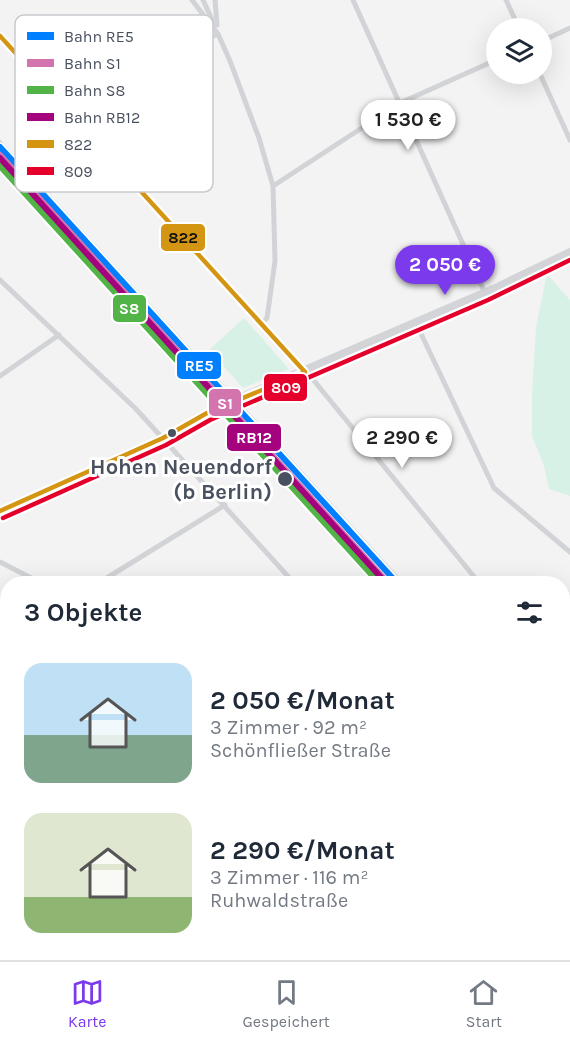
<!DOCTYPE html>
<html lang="de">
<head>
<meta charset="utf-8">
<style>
	:root { --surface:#fff; --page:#f2f2f3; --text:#1f2937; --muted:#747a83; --line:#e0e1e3; --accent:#7c3aed }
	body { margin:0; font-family:Karla,sans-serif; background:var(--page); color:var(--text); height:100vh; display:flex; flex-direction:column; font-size:22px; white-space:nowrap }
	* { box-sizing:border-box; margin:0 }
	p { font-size:20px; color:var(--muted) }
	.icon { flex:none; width:33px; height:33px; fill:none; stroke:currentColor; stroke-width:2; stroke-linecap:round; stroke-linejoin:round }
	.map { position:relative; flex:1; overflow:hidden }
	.side { position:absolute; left:0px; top:576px; width:570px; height:384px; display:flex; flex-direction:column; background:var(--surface); border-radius:24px 24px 0 0; box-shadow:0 6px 24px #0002 }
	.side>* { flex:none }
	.tools { position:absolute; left:486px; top:18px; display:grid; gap:12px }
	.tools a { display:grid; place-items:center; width:66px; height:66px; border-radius:50%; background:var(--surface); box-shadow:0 6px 24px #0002; font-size:30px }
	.price { position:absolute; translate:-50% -51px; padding:0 14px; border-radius:21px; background:#fff; color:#222; font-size:20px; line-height:39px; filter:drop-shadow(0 2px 3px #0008) }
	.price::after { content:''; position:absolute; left:50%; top:36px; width:18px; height:14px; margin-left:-9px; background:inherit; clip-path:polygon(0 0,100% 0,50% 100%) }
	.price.on { background:var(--accent); color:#fff }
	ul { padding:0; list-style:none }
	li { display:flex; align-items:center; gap:18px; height:150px; padding:0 24px }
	li span { display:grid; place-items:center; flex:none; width:168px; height:120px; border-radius:18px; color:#555 }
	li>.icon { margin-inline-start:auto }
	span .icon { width:72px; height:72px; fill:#fffc; stroke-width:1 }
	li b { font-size:26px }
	h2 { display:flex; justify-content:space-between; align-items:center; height:72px; padding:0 24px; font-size:26px }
	.dock { display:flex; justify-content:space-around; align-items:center; height:84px; border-top:2px solid var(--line); background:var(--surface); font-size:16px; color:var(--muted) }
	.dock a { display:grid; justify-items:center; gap:3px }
	.dock .on { color:var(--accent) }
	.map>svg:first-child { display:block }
	.commercial { fill:#e6e6e2 }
	.green { fill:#d8f1e7 }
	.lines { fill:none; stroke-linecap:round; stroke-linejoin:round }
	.street { stroke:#d1d3d6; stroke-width:5 }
	.secondary { stroke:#d2d4d7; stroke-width:8 }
	.primary { stroke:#ccced2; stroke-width:8 }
	.rail { stroke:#cacbce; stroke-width:2 }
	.secondary-bridge { stroke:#d2d4d7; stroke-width:8 }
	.bus-1-casing { stroke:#fff; stroke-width:9 }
	.bus-2-casing { stroke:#fff; stroke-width:9 }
	.bus-1 { stroke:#d49513; stroke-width:4.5 }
	.bus-2 { stroke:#e4002b; stroke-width:4.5 }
	.rail-1-casing { stroke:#fff; stroke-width:10 }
	.rail-2-casing { stroke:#fff; stroke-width:10 }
	.rail-3-casing { stroke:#fff; stroke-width:10 }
	.rail-4-casing { stroke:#fff; stroke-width:10 }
	.rail-1 { stroke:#0080ff; stroke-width:6 }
	.rail-2 { stroke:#d474ae; stroke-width:6 }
	.rail-3 { stroke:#52b447; stroke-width:6 }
	.rail-4 { stroke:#a5027d; stroke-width:6 }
	.bus-dot { fill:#49505f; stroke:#fff; stroke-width:2 }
	.labels { text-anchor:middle; stroke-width:6; stroke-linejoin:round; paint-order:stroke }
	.stop-label { font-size:22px; font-weight:bold; fill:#49505f; stroke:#fff; text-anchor:end }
	.key { fill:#fff; stroke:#c8cacf; stroke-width:1.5 }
	.key-label { font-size:16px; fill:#49505f }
	.line-badge { stroke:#fff; stroke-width:2 }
	.badge-label { font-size:16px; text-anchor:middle; font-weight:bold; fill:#fff }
	.pale-badge-label { font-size:16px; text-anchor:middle; font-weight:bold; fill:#111 }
</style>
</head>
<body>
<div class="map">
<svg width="570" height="960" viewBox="0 0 570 960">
	<rect width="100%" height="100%" fill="#f3f3f3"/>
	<path class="commercial" d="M 340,953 L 340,952 L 415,953 L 413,960 L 344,960 L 338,958 Z"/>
	<path class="green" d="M 547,274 L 570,300 L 570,496 L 549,489 L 544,466 L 532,436 L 532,393 L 536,327 Z
		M 244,318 L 289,369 L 243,388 L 209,350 Z"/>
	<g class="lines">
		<path class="street" d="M 192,0 L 218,34 L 230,61 L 259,138 L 273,186 L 275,261 L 267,318 L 261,324
			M 203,0 L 214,24
			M 215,0 L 217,25
			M 353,0 L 485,293
			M 506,0 L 519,28
			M 0,36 L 311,377 L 480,584
			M 542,41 L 570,28
			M 540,74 L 570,140
			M 60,102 L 218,34
			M 273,186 L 400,103 L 496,60
			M 0,280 L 136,409 L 295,584
			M 416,323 L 494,488 L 570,552
			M 0,376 L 59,335
			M 0,562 L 43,584
			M 97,584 L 225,505
			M 562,666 L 570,674
			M 36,960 L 39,952
			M 185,960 L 187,952
			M 284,960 L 287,952
			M 421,960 L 423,952"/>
		<path class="secondary" d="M 249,394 L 493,289 L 570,252
			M 0,511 L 163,438 L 207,413"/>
		<path class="primary" d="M 0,744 L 8,747
			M 536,952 L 555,960"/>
		<path class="rail" d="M 0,141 L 404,584
			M 562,732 L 570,737"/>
		<path class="secondary-bridge" d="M 207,413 L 249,394"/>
		<g class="bus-1-casing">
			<path id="bus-1" d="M 0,36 L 305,372
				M 0,511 L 163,438 L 207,413 L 305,372"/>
		</g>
		<g class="bus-2-casing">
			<path id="bus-2" d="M 3,518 L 166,445 L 210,420 L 488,300 L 570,260"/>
		</g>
		<use href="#bus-1" class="bus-1"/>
		<use href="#bus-2" class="bus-2"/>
		<g class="rail-1-casing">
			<path id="rail-1" d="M 0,147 L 398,584"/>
		</g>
		<g class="rail-2-casing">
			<path id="rail-2" d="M 0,155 L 389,584"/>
		</g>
		<g class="rail-3-casing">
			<path id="rail-3" d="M 0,166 L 380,584"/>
		</g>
		<g class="rail-4-casing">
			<path id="rail-4" d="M 0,158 L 387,584"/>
		</g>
		<use href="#rail-1" class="rail-1"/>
		<use href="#rail-2" class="rail-2"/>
		<use href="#rail-3" class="rail-3"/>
		<use href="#rail-4" class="rail-4"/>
	</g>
	<g class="bus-dot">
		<circle cx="172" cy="433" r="5"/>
		<circle cx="285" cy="479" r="8"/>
	</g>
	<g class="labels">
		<g class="stop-label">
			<text x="272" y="474">Hohen Neuendorf<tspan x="272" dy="25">(b Berlin)</tspan></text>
		</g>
	</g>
	<rect x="15" y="15" width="198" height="177" rx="9" class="key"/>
	<rect x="27" y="32" width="27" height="8" fill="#0080ff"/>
	<rect x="27" y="59" width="27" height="8" fill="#d474ae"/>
	<rect x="27" y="86" width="27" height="8" fill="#52b447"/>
	<rect x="27" y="113" width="27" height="8" fill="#a5027d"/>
	<rect x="27" y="140" width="27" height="8" fill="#d49513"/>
	<rect x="27" y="167" width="27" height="8" fill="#e4002b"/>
	<g class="key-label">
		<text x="64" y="42">Bahn RE5</text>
		<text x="64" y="69">Bahn S1</text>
		<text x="64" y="96">Bahn S8</text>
		<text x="64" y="123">Bahn RB12</text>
		<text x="64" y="150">822</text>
		<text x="64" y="177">809</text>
	</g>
	<g class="line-badge">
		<rect x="160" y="223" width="46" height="29" rx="6" fill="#d49513"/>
		<rect x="112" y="294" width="35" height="29" rx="6" fill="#52b447"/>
		<rect x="176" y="351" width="46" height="29" rx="6" fill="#0080ff"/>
		<rect x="263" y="373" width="45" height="29" rx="6" fill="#e4002b"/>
		<rect x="208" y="388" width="34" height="29" rx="6" fill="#d474ae"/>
		<rect x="226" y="423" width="56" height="29" rx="6" fill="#a5027d"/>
	</g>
	<g class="badge-label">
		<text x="129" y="314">S8</text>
		<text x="199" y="371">RE5</text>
		<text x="286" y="393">809</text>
		<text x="225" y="409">S1</text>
		<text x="254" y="443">RB12</text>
	</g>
	<g class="pale-badge-label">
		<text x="183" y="243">822</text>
	</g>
</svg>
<div class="tools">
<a><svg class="icon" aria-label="layers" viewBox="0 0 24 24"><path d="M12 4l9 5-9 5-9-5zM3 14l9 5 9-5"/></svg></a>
</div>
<b class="price" style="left:408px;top:151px">1 530 €</b>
<b class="price on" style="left:445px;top:296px">2 050 €</b>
<b class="price" style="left:402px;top:469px">2 290 €</b>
<section class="side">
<h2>3 Objekte<svg class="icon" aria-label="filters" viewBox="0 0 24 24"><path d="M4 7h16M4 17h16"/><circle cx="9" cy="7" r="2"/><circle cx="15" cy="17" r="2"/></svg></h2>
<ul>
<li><span style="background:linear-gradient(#bfe0f5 60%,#7fa58c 0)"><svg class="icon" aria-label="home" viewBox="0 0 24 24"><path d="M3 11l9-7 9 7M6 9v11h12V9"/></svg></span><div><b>2 050 €/Monat</b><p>3 Zimmer · 92 m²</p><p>Schönfließer Straße</p></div></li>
<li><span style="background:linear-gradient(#dfe7d0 70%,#8fb573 0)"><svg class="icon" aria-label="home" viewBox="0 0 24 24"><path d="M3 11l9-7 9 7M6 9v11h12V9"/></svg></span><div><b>2 290 €/Monat</b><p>3 Zimmer · 116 m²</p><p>Ruhwaldstraße</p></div></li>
</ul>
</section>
</div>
<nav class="dock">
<a class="on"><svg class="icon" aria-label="map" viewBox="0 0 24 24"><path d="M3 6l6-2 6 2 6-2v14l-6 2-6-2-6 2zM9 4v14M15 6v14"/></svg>Karte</a>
<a><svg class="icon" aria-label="saved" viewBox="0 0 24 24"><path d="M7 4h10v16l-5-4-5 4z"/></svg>Gespeichert</a>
<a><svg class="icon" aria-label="home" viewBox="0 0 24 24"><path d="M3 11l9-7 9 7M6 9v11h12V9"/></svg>Start</a>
</nav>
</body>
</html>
